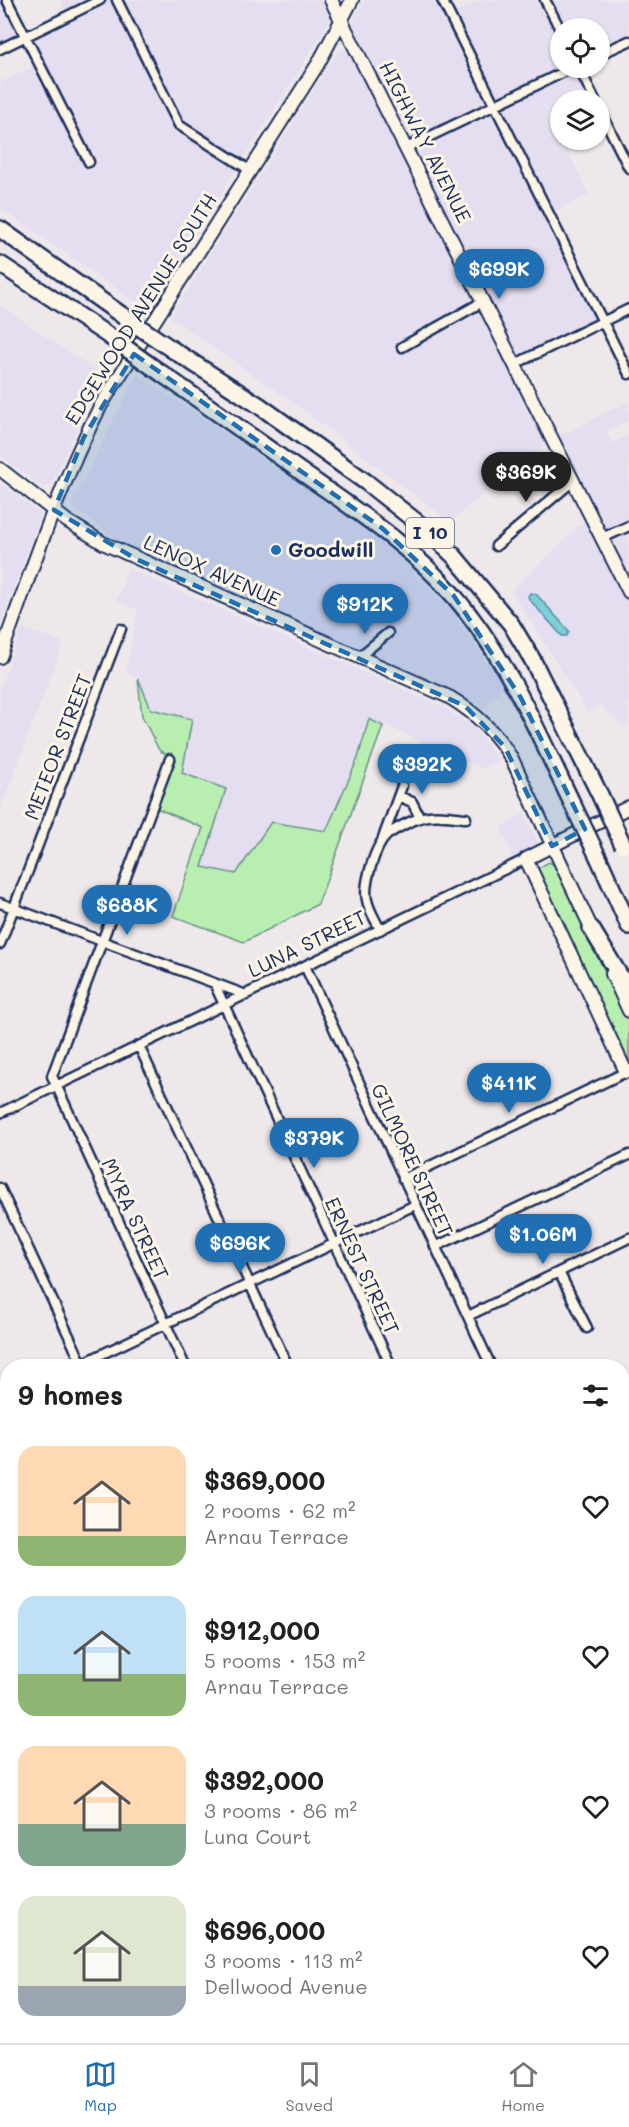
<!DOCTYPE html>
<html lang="en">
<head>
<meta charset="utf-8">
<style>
	:root { --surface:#fff; --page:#f6f6f6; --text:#202124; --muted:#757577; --line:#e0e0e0; --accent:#1f6fb2 }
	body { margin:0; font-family:Mali,sans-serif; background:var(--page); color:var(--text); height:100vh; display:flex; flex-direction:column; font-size:22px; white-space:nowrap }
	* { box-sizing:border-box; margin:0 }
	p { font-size:20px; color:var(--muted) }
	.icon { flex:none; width:33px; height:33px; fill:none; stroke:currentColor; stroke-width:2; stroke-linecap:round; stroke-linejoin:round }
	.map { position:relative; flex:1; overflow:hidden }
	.details { position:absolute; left:0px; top:1359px; width:630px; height:684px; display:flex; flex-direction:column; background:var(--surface); border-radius:24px 24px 0 0; box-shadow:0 2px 4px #0004 }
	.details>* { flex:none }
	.controls { position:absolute; left:550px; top:18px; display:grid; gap:12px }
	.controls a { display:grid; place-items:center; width:60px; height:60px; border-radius:50%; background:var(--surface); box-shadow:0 2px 4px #0004; font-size:30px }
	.price { position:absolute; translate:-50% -51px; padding:0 14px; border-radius:21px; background:var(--accent); color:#fff; font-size:20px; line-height:39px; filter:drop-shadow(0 2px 3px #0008) }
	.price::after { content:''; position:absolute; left:50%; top:36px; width:18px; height:14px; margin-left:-9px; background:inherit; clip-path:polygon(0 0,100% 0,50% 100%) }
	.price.active { background:#222; color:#fff }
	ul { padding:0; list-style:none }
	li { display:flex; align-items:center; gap:18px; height:150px; padding:0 18px }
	li span { display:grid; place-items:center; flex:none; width:168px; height:120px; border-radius:18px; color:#555 }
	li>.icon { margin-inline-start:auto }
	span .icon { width:72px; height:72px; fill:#fffc; stroke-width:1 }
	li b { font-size:26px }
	h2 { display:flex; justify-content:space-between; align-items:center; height:72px; padding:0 18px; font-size:26px }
	.dock { display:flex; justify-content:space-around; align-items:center; height:84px; border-top:2px solid var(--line); background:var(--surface); font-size:16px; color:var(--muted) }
	.dock a { display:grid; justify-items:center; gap:3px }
	.dock .active { color:var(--accent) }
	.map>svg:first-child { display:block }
	.built { fill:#e4def0 }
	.green { fill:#b8efb1; stroke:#6a8f88; stroke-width:1.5 }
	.water { fill:#7ecfd6; stroke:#568fa6; stroke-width:1.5 }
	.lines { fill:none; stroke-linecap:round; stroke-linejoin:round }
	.street-casing { stroke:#1b2f5e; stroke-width:13 }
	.secondary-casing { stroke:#1b2f5e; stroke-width:16 }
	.highway-casing { stroke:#1b2f5e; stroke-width:20 }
	.street { stroke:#fcf5e5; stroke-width:8 }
	.secondary { stroke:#fcf5e5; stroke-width:12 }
	.highway { stroke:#fcf5e5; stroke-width:15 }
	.highway-bridge-casing { stroke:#1b2f5e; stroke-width:20; stroke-linecap:butt }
	.highway-bridge { stroke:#fcf5e5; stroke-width:15 }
	.marked { fill:#1f6fb2; fill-opacity:0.2; stroke:#1f6fb2; stroke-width:4.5; stroke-dasharray:12 8; stroke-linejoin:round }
	.poi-dot { fill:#1f6fb2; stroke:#fcf5e5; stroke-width:2 }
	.labels { text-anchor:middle; stroke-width:6; stroke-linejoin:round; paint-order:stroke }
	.shield { fill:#fcf5e5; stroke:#5e6a86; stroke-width:1.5 }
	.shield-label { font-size:18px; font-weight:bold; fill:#1b2f5e }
	.street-label { font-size:20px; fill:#1b2f5e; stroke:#fcf5e5 }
	.poi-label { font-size:20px; font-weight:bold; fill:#1b2f5e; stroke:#fcf5e5; text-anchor:start }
</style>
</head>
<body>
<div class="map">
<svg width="629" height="2043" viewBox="0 0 629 2043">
	<rect width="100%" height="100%" fill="#eee8eb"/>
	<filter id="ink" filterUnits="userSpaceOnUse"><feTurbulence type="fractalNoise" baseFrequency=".0167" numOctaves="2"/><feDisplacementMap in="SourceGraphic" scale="12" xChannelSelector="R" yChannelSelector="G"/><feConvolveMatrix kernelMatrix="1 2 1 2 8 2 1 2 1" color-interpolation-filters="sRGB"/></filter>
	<g filter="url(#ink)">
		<path class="built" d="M 0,0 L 11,0 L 33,38 L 70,19 L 60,0 L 324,0 L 330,10 L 331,17 L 314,47 L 147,310 L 0,208 L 0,83 L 43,61 L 32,38 L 0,53 Z
			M 363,0 L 446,0 L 453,13 L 480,0 L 629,0 L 629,44 L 600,58 L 600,28 L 561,28 L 561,68 L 584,68 L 600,100 L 561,100 L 561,129 L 558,131 L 589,194 L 552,213 L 604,317 L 517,359 L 355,36 L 353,22 Z
			M 342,50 L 348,51 L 355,58 L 549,441 L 450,522 L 290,400 L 170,318 L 337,53 Z
			M 0,305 L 104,376 L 70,442 L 52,484 L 47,487 L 43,488 L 0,455 Z
			M 137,374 L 380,538 L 449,608 L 504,685 L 485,708 L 121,543 L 71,506 Z
			M 629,401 L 629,420 L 607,432 L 612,443 L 629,435 L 629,581 L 556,438 Z
			M 0,483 L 41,514 L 0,625 Z
			M 588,518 L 629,600 L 629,724 L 625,728 L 599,704 L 589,714 L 511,591 Z
			M 129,569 L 443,707 L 473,727 L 499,761 L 483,769 L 370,719 L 358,758 L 326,831 L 271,822 L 236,874 L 202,867 L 225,789 L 182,773 L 192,719 L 151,709 L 138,678 L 126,672 L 138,610 L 116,601 Z
			M 22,628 L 63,642 L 0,812 L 0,688 Z
			M 524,814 L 538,843 L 533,850 L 514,860 L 500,827 Z"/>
		<path class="green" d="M 138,678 L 151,709 L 192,719 L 182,773 L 226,789 L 202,867 L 236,874 L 271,822 L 326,831 L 358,758 L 369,719 L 383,726 L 318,904 L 244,942 L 173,916 L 203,828 L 154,807 L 176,760 L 159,750 L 142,716 Z
			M 549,862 L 554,865 L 629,1022 L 629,1060 L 625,1057 L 538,873 L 538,868 Z"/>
		<path class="water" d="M 530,593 L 536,594 L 569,631 L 567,636 L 562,636 L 529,599 L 528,596 Z"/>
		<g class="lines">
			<g class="street-casing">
				<path id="street" d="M 7,0 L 89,162
					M 117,0 L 179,125 L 251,171
					M 442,0 L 629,374
					M 545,0 L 561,31
					M 0,49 L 100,0
					M 600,54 L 629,41
					M 579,68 L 595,100
					M 600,110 L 629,168
					M 406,148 L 572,68
					M 402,347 L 484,301
					M 515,364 L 629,309
					M 602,538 L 629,526
					M 496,546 L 573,481
					M 359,657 L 388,633
					M 170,759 L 52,1076 L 185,1366
					M 399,796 L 412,802 L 420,818
					M 383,838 L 402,786
					M 0,903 L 246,995
					M 380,930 C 376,920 369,911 367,900 C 363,885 375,846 387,835 C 395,829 410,821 420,818 C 434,813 452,817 466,818
					M 0,944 L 121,629
					M 305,966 L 491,1366
					M 214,983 L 391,1366
					M 139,1046 L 288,1366
					M 0,1113 L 526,859
					M 403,1179 L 626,1072
					M 0,1188 L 83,1366
					M 435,1247 L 629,1155
					M 559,1272 L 587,1328
					M 468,1316 L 629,1238
					M 77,1366 L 415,1205
					M 622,1391 L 629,1387
					M 0,1404 L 8,1400
					M 0,1511 L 8,1526
					M 622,1643 L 629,1656
					M 0,1655 L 8,1670
					M 622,1852 L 629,1849
					M 622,1858 L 629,1872
					M 0,2004 L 8,2011
					M 20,2036 L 24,2043
					M 189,2036 L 193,2043
					M 293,2036 L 296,2043
					M 397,2036 L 400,2043
					M 498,2036 L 502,2043
					M 604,2036 L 607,2043
					M 225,2043 L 240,2036"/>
			</g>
			<g class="secondary-casing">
				<path id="secondary" d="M 331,0 L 629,592
					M 0,469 L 67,521 L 103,543 L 449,697 C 476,713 496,732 512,759 L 595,936
					M 0,657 C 31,572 59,485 101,405 L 318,64 L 352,0
					M 629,807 L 526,859 L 626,1072 L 629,1071
					M 612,974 L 629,1011
					M 622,1592 L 629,1589
					M 0,1871 L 8,1887
					M 84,2036 L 88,2043"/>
			</g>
			<g class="highway-casing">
				<path id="highway" d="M 0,229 L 123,316
					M 0,264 L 109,336
					M 173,350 L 260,406 L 366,482 L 428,531 L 454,556 L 511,624 L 532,659 L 600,795
					M 161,373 C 211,408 260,443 310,478 C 361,514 413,548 454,596 C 507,657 538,733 573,805
					M 599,859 L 629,926
					M 591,928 L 629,991"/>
			</g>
			<use href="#street" class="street"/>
			<use href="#secondary" class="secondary"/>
			<use href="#highway" class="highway"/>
			<g class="highway-bridge-casing">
				<path id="highway-bridge" d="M 123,316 L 173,350
					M 109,336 L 161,373
					M 600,795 L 623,845
					M 573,805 L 599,859"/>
			</g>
			<use href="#highway-bridge" class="highway-bridge"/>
		</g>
	</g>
	<path class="marked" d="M 134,354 L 382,528 L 454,596 L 521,698 L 585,829 L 552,846 L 505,747 L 465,706 L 136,559 L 54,510 L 84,437 Z"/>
	<circle class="poi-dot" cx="276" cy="550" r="6"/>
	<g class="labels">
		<rect class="shield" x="406" y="518" width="48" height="30" rx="4.5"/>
		<g class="shield-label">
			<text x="430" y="539">I 10</text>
		</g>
		<g class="street-label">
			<text transform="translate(425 142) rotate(63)" y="7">HIGHWAY AVENUE</text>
			<text transform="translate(141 309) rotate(-58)" y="7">EDGEWOOD AVENUE SOUTH</text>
			<text transform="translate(212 571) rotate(24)" y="7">LENOX AVENUE</text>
			<text transform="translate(58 747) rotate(-69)" y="7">METEOR STREET</text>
			<text transform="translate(307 944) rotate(-26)" y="7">LUNA STREET</text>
			<text transform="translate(412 1160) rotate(65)" y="7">GILMORE STREET</text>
			<text transform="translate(135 1219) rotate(65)" y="7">MYRA STREET</text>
			<text transform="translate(362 1266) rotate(65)" y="7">ERNEST STREET</text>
		</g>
		<g class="poi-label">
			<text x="288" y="557">Goodwill</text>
		</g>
	</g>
</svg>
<div class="controls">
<a><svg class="icon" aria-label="locate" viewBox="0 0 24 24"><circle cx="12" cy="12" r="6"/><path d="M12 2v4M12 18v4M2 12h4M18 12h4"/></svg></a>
<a><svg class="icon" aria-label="layers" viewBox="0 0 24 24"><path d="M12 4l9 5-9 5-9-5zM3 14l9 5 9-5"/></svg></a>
</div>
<b class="price" style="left:499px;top:300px">$699K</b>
<b class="price active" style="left:526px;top:503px">$369K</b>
<b class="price" style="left:365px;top:635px">$912K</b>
<b class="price" style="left:422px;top:795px">$392K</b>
<b class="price" style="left:127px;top:936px">$688K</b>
<b class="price" style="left:509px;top:1114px">$411K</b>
<b class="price" style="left:314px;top:1169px">$379K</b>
<b class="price" style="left:543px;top:1265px">$1.06M</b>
<b class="price" style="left:240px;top:1274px">$696K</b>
<section class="details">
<h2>9 homes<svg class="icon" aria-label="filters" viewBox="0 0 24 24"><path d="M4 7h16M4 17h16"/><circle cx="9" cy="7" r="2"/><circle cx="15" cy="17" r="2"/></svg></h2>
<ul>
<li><span style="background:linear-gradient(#ffd9b3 75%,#8fb573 0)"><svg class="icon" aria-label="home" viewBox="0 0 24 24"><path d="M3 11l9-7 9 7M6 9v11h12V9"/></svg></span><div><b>$369,000</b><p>2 rooms · 62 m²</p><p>Arnau Terrace</p></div><svg class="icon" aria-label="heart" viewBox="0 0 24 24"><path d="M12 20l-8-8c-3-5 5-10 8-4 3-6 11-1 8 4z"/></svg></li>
<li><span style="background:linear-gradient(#bfe0f5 65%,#8fb573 0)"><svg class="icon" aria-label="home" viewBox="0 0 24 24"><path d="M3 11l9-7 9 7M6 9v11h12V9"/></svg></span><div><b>$912,000</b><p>5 rooms · 153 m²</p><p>Arnau Terrace</p></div><svg class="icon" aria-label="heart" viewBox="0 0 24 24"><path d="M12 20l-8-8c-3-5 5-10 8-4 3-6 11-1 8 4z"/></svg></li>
<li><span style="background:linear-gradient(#ffd9b3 65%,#7fa58c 0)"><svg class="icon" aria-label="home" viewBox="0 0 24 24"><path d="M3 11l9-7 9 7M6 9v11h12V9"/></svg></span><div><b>$392,000</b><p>3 rooms · 86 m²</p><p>Luna Court</p></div><svg class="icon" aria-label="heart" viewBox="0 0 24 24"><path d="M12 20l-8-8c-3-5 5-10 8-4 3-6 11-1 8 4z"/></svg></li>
<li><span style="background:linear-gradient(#dfe7d0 75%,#9aa5b1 0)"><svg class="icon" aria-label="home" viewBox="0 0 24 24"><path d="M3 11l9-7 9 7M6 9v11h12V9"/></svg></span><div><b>$696,000</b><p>3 rooms · 113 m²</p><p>Dellwood Avenue</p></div><svg class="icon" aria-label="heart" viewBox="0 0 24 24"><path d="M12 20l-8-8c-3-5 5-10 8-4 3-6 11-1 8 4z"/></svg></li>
</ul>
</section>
</div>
<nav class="dock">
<a class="active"><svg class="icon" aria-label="map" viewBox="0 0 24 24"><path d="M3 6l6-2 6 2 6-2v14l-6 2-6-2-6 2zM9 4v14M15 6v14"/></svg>Map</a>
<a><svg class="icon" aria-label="saved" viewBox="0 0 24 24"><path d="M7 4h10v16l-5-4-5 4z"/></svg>Saved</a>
<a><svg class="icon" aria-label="home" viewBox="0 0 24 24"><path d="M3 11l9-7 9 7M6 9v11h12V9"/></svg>Home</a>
</nav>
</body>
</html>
